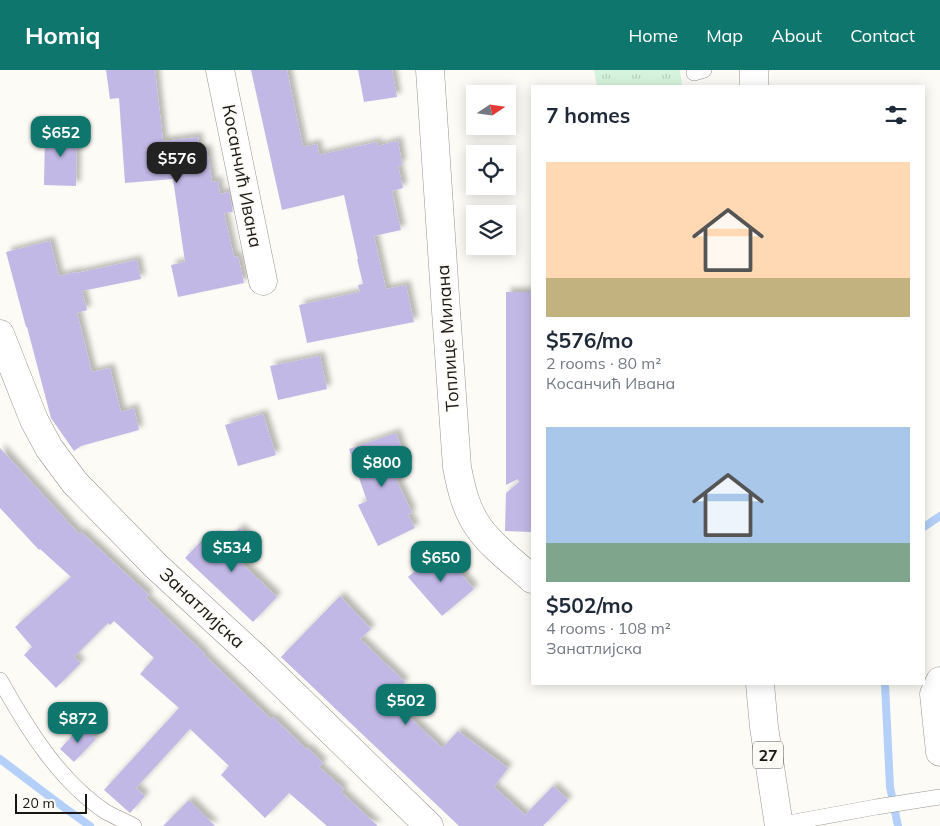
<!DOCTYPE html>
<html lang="en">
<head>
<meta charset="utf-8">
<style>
	:root { --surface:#fff; --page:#f6f6f7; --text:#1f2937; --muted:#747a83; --accent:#0f766e }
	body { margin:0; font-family:Mulish,sans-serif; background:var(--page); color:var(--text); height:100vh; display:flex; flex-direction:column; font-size:19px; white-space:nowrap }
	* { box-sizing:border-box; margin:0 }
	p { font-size:16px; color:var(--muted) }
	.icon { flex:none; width:28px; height:28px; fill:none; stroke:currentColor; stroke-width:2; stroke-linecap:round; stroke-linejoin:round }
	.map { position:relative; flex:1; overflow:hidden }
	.side { position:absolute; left:531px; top:15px; width:394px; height:600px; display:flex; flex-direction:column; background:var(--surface); border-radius:0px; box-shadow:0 2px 12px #0003 }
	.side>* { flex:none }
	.needle { width:32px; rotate:77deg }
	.buttons { position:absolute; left:466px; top:15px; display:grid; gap:10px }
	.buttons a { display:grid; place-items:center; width:50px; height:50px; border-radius:0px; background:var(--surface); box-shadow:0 2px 12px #0003; font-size:25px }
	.scale { position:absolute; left:15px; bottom:12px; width:72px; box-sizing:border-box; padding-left:5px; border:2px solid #181715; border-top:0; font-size:14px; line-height:18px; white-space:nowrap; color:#181715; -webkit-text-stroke:4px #fdfbf5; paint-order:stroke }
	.price { position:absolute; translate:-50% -42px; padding:0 11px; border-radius:10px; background:var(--accent); color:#fff; font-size:16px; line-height:32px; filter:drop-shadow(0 1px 2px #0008) }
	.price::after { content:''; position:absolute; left:50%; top:30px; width:15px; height:11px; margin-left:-8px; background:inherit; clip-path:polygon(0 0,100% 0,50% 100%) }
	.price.selected { background:#222; color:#fff }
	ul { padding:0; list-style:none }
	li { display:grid; align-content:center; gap:10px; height:265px; padding:0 15px }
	li span { display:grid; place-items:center; height:155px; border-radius:0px; color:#555 }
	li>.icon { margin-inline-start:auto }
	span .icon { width:90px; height:90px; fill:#fffc; stroke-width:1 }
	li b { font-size:21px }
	h2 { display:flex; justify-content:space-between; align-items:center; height:60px; padding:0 15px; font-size:21px }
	header { display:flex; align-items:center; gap:30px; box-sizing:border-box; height:70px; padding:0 25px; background:var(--accent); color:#fff }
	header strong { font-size:24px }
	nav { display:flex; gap:28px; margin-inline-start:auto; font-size:18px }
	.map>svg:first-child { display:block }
	.grass { fill:url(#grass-tufts) }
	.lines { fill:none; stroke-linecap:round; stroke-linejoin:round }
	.stream { stroke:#b4d0f9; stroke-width:8 }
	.building { fill:#c2b8e6; filter:url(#shadow) }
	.lane-casing { stroke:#95948e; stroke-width:16 }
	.street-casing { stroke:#95948e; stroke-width:29 }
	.secondary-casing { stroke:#95948e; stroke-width:29 }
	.primary-casing { stroke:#95948e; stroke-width:29 }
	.lane { stroke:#fff; stroke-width:15 }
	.street { stroke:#fff; stroke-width:28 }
	.secondary { stroke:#fff; stroke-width:28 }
	.primary { stroke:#fff; stroke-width:28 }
	.labels { text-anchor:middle; stroke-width:4; stroke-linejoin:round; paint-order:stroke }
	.shield { fill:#fdfbf5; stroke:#5d5b58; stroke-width:1 }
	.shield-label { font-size:16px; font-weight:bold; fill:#181715 }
	.street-label { font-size:18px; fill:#181715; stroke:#fdfbf5 }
</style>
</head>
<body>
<header>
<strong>Homiq</strong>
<nav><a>Home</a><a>Map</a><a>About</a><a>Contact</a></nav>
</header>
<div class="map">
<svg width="940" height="756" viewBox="0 0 940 756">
	<defs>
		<pattern id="grass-tufts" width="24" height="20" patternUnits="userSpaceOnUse" patternTransform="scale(1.25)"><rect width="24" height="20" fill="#d6f4dd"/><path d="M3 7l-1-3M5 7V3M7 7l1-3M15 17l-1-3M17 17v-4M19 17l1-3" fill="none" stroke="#b7d0bd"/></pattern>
		<filter id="shadow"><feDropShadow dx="4.5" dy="-4.5" stdDeviation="2.5" flood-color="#0004"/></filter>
	</defs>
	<rect width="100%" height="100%" fill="#fdfbf5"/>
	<path class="grass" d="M 594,0 L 680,0 L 682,16 L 597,16 Z"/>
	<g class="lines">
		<path class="stream" d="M 924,457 L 940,446
			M 885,614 L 890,717 L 898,756
			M 0,689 L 62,736 L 90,756"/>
	</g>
	<path class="building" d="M 106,0 L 155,0 L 163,71 L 198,67 L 200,80 L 207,79 L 212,112 L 218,111 L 220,124 L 229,122 L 233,142 L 224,143 L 234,187 L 238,186 L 244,213 L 178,227 L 171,195 L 185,192 L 173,109 L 125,113 L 119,28 L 110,29 Z
		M 251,0 L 287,0 L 303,77 L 317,74 L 319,85 L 377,72 L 378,76 L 398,71 L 402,94 L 398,96 L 403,118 L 392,121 L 401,160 L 374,166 L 386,219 L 406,215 L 414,252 L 307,273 L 299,235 L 360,222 L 358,215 L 363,214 L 357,189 L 358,189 L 344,125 L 282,140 Z
		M 358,0 L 392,0 L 397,27 L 364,32 Z
		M 45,61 L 77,61 L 76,116 L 44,115 Z
		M 50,171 L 59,206 L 76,202 L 77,203 L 137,190 L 141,209 L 82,221 L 87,240 L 77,243 L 92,302 L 110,298 L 121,342 L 134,338 L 139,360 L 81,376 L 74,381 L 51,348 L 27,257 L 26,257 L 6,182 Z
		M 506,222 L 532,222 L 532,462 L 505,461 L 506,423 L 519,412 L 518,409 L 506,415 Z
		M 320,286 L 327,319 L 278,330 L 270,296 Z
		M 263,344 L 276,385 L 238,396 L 225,355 Z
		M 396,363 L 407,393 L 391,398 L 412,443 L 408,444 L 415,458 L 378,476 L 358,435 L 367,431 L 349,379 Z
		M 0,378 L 79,464 L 81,462 L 149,525 L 146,528 L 205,584 L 204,585 L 271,649 L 273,647 L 306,679 L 308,678 L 323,693 L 319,697 L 344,719 L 341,722 L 378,756 L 327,756 L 289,723 L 265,748 L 221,705 L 229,696 L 190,659 L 136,718 L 145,726 L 130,743 L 104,720 L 179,638 L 140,604 L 154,588 L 114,551 L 110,555 L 108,553 L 74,587 L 81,593 L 56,618 L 24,585 L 32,577 L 15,557 L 71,507 L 40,479 L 39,480 L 0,438 Z
		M 240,458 L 254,472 L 237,489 L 277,527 L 253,552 L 185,488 L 204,468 L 208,472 L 214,465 L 224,474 Z
		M 440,479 L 474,519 L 442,546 L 408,507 Z
		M 340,526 L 371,559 L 360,569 L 405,612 L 390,627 L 404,640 L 403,641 L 442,678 L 458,661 L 508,698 L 494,717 L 525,745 L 553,716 L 568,730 L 543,756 L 459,756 L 281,587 Z
		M 82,655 L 96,669 L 74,692 L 60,679 Z
		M 189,730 L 215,756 L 163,756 Z"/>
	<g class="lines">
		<g class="lane-casing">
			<path id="lane" d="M 694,3 L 704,0
				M 0,610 C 27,658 59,711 106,742 C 115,747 125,751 134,756
				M 778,755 L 876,737 L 940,727"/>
		</g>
		<g class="street-casing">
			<path id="street" d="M 220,0 L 263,211
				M 430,0 L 446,241 L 457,397 C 461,418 466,440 479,458 C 493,478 515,493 532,509
				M 940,611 L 934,624 L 940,682"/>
		</g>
		<g class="secondary-casing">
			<path id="secondary" d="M 0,264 L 34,350 L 49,378 L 75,413 L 156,496 L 256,588 L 429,756"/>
		</g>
		<g class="primary-casing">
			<path id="primary" d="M 754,16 L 754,0
				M 760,614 L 764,657 L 779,756"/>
		</g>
		<use href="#lane" class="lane"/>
		<use href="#street" class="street"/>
		<use href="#secondary" class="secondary"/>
		<use href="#primary" class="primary"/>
	</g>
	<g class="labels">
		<rect class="shield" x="753" y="671.5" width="30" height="27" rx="4"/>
		<g class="shield-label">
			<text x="768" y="691">27</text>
		</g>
		<g class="street-label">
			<text transform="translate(242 106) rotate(79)" y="6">Косанчић Ивана</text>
			<text transform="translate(448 268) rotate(-94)" y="6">Топлице Милана</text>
			<text transform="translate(202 538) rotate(43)" y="6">Занатлијска</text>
		</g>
	</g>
</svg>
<div class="buttons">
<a><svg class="needle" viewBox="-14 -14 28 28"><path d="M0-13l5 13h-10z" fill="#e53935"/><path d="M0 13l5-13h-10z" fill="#747a83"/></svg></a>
<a><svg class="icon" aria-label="locate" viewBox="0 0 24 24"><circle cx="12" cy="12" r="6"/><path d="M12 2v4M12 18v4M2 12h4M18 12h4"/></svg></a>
<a><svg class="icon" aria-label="layers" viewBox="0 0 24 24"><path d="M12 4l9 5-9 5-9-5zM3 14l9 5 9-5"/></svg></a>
</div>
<div class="scale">20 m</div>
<b class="price" style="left:61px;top:88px">$652</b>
<b class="price selected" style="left:177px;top:114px">$576</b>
<b class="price" style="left:382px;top:418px">$800</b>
<b class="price" style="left:232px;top:503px">$534</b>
<b class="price" style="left:441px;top:513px">$650</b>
<b class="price" style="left:406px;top:656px">$502</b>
<b class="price" style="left:78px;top:674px">$872</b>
<section class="side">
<h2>7 homes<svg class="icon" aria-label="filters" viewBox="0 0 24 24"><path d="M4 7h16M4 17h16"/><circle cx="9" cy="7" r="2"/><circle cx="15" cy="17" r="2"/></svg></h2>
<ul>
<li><span style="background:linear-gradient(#ffd9b3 75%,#c2b280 0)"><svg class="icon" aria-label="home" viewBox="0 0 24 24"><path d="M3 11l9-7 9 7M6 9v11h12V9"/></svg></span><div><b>$576/mo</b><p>2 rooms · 80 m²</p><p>Косанчић Ивана</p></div></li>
<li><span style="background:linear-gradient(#a9c7e8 75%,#7fa58c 0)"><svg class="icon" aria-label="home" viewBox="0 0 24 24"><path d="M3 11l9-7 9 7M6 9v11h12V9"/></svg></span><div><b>$502/mo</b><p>4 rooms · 108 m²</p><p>Занатлијска</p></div></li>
</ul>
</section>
</div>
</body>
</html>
